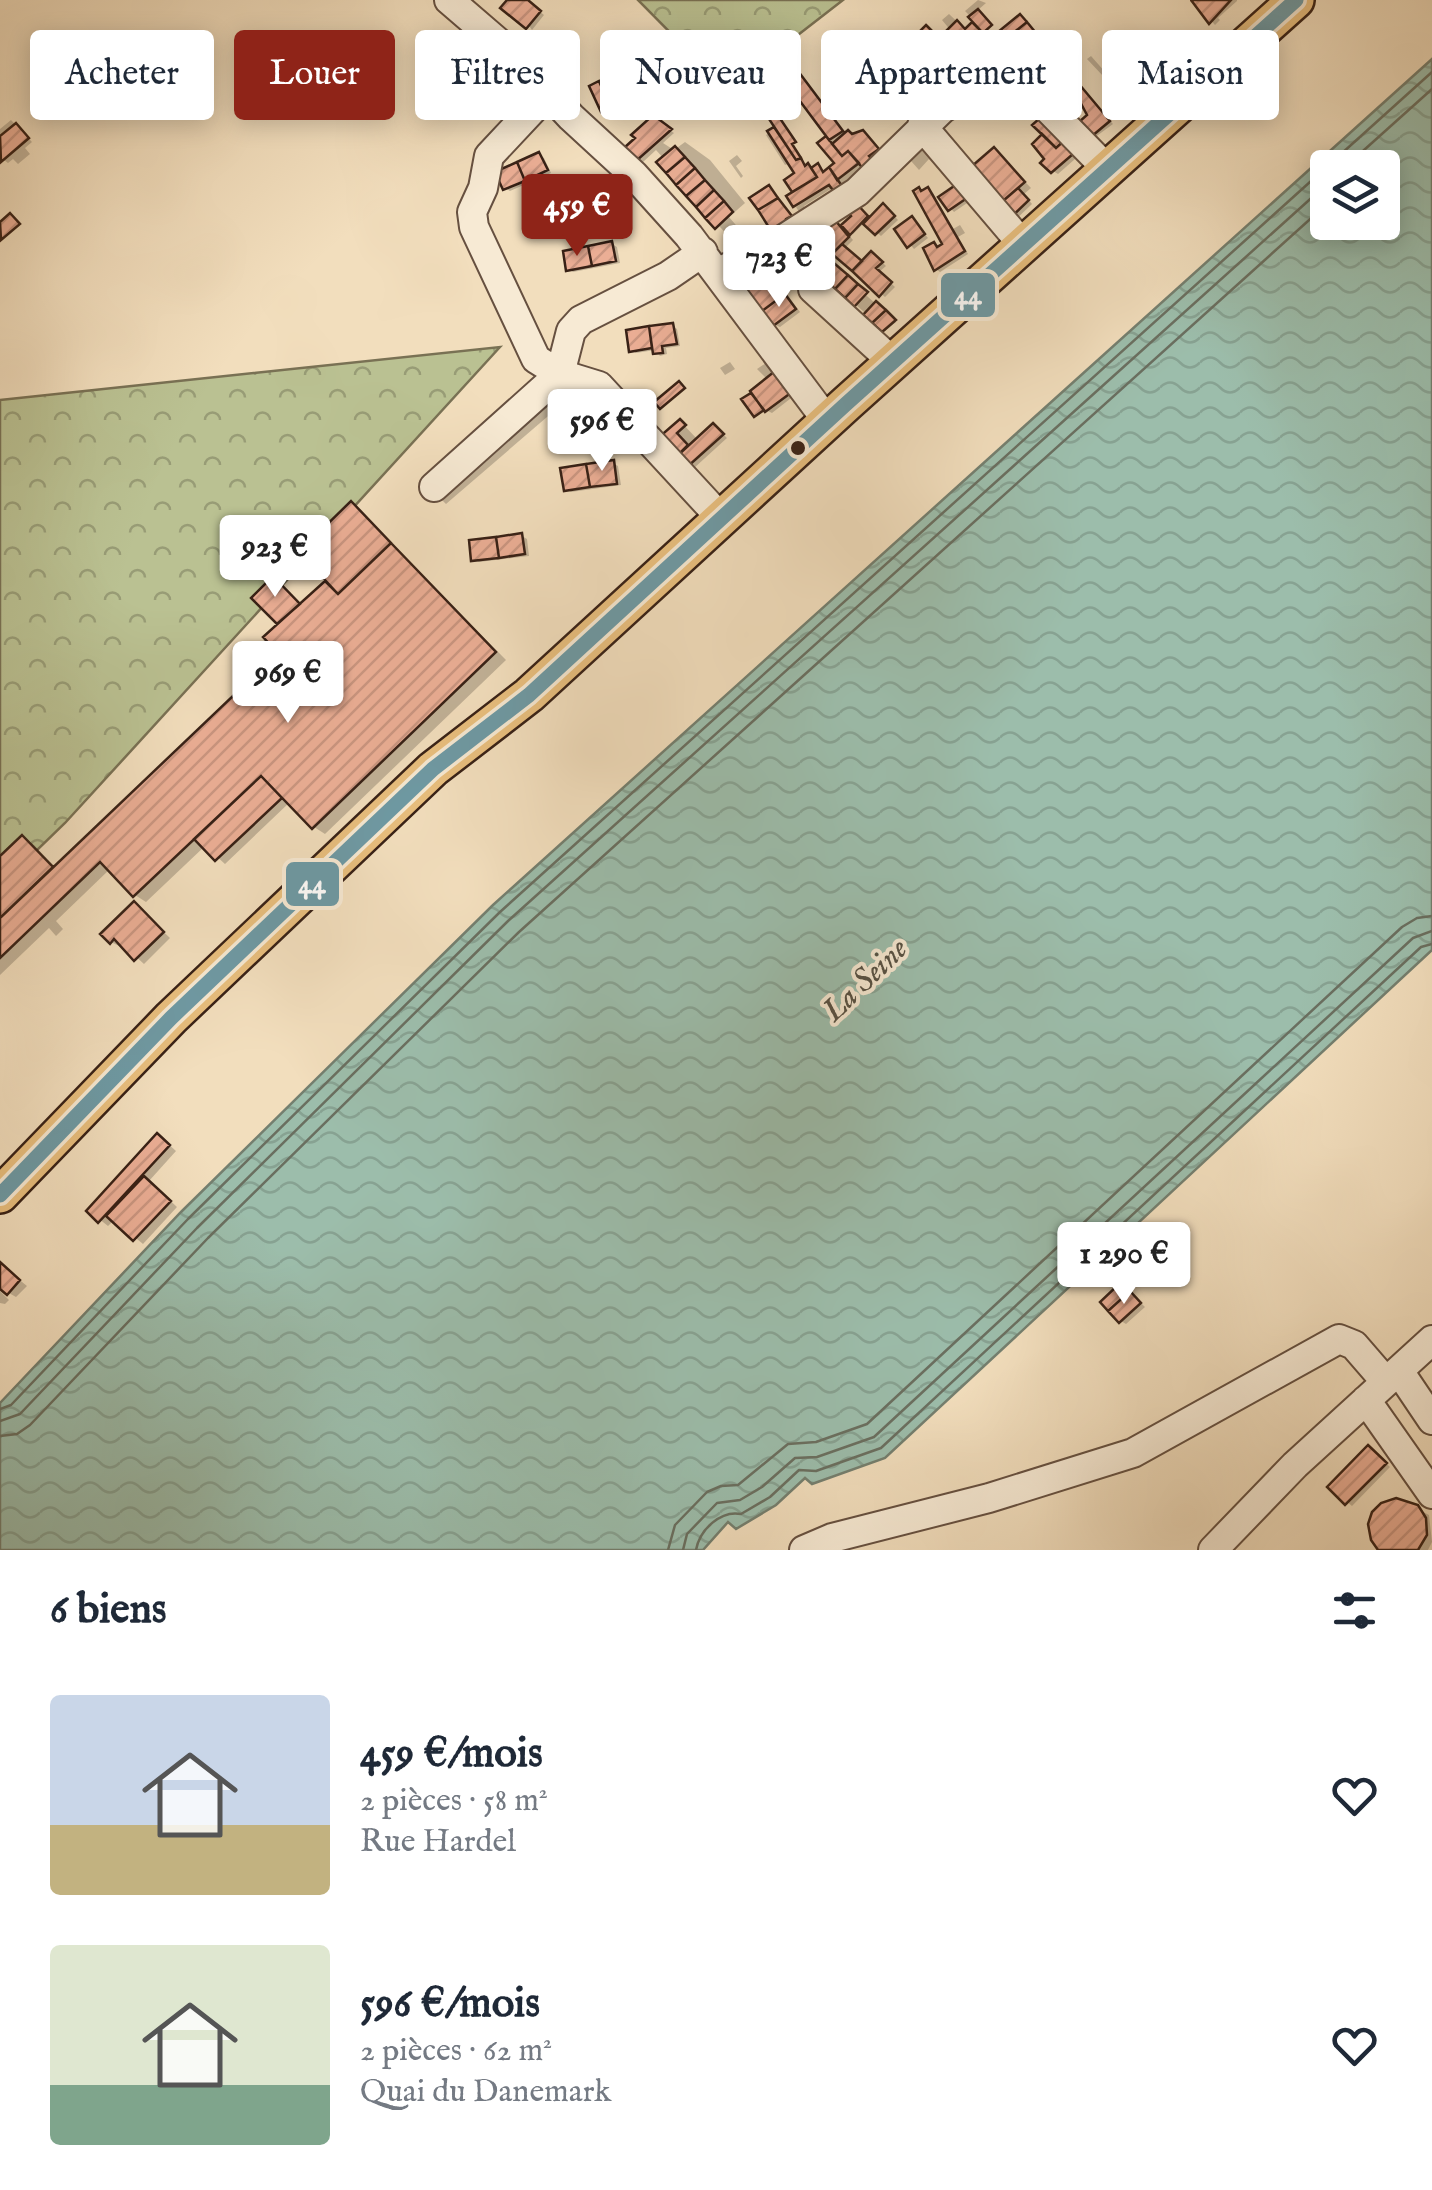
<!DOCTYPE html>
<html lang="fr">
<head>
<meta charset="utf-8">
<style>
	:root { --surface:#fff; --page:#f6f6f7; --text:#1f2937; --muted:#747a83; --accent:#8f2418 }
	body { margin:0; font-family:"IM FELL English",serif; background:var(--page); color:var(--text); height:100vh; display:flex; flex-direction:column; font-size:38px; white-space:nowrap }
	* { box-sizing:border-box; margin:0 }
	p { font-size:32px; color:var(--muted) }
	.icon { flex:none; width:55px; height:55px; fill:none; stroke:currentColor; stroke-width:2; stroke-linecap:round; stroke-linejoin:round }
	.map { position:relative; height:1550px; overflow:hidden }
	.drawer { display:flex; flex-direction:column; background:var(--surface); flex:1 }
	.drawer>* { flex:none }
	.guide { position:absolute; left:30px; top:30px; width:1372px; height:90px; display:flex; gap:20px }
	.fabs { position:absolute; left:1310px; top:150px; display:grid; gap:20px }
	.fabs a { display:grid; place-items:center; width:90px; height:90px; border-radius:10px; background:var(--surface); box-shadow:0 5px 25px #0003; font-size:50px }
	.price { position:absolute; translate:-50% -85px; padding:0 22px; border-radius:10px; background:#fff; color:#222; font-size:32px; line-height:65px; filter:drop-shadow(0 2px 5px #0008) }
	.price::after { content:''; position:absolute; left:50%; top:60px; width:30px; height:22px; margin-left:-15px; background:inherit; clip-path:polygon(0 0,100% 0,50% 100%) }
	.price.on { background:var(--accent); color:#fff }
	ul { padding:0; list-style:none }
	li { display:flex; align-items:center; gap:30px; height:250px; padding:0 50px }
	li span { display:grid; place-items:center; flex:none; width:280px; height:200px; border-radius:10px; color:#555 }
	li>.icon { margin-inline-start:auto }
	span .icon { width:120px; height:120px; fill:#fffc; stroke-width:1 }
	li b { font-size:42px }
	h2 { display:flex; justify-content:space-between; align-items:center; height:120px; padding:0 50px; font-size:42px }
	.pill { padding:0 35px; border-radius:10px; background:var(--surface); box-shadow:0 5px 25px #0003; font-size:35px; line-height:90px }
	.pill.on { background:var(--accent); color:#fff }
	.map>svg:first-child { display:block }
	.forest { fill:url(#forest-crowns); stroke:#797154; stroke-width:2.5 }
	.water { fill:url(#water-waves); stroke:#747f6f; stroke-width:2.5; fill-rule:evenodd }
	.shadow { fill:#0003 }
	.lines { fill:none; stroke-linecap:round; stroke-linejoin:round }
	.shore { stroke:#6a6f60; stroke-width:2.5 }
	.building { fill:url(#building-hatch); stroke:#382116; stroke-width:2.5 }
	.minor-casing { stroke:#665040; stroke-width:32 }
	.major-casing { stroke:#382116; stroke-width:40 }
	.minor { stroke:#f7ead4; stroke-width:28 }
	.major { stroke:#e9bf7e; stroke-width:35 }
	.bus-1-casing { stroke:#f7ead4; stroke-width:22 }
	.bus-1 { stroke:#6e9aa5; stroke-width:15 }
	.bus-dot { fill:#382116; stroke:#f7ead4; stroke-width:4 }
	.labels { text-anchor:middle; stroke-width:8; stroke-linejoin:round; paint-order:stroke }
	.water-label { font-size:32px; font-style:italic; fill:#565043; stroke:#f7ead4 }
	.line-badge { stroke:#f7ead4; stroke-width:4 }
	.badge-label { font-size:28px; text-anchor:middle; font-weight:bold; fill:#fff }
</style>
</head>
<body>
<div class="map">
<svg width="1432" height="1550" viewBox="0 0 1432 1550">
	<defs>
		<pattern id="forest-crowns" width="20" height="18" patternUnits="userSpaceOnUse" patternTransform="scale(2.5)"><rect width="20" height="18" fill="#bac192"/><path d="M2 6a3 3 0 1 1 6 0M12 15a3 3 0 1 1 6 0" fill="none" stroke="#989c76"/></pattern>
		<pattern id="water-waves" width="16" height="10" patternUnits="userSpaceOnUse" patternTransform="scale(2.5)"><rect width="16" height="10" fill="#9cbdab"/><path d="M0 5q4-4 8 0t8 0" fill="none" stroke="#87a292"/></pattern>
		<pattern id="building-hatch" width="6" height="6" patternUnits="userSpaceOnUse" patternTransform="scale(2.5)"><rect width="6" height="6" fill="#ebae95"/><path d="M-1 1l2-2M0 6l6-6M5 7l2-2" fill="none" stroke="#ca9580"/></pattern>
	</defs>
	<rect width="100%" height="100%" fill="#f2debd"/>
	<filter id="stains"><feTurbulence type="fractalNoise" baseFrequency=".002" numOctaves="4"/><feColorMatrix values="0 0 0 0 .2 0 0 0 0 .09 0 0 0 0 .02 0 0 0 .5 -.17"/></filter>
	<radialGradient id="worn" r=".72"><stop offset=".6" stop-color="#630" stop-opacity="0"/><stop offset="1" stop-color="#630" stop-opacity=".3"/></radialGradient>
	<path class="forest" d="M 638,0 L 843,0 L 727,90 Z
		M 500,347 L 65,823 L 0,886 L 0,400 Z"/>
	<path class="water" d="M 1432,59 L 1432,950 L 885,1458 L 812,1484 L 805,1478 L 776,1505 L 736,1529 L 728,1522 L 703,1550 L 0,1550 L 0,1403 L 181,1212 L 493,905 ZM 1328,168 L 1382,168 L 1382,222 L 1328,222 Z"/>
	<path class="shadow" d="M 511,0 L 526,0 L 544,15 L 532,30 Z
		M 978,0 L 986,3 L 978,10 L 989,24 L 981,31 L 986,37 L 954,66 L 945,56 L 936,56 L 941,61 L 936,64 L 914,40 L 926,28 L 948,47 L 957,38 L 942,20 L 949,14 L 966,30 L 976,22 L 965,11 Z
		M 1193,0 L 1237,0 L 1237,1 L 1218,18 L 1220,20 L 1215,25 Z
		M 1021,17 L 1043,42 L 1026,58 L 1031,63 L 1021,73 L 1007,41 Z
		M 829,33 L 839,42 L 831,50 L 821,41 Z
		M 1053,56 L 1069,71 L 1043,95 L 1038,92 Z
		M 1091,56 L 1106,73 L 1103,76 L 1087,59 Z
		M 1144,58 L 1161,77 L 1135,98 L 1130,95 Z
		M 468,69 L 482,87 L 440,109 L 435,107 Z
		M 919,72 L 934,86 L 911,107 L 906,104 L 906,83 Z
		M 798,74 L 846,135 L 868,136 L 882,152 L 841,184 L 850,195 L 834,187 L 804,206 L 810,217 L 804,220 L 796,207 L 799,205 L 795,205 L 795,193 L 787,180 L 798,173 L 791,163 L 785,165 L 766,135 L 774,130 L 782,135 L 779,117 L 796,143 L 792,146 L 798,160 L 813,169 L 818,166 L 826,173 L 837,164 L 820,143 L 829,136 Z
		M 1073,80 L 1113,124 L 1090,141 L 1090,115 L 1084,102 L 1075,110 L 1070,108 L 1077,90 L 1069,83 Z
		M 599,84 L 607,94 L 613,91 L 631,103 L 608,113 L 603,111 Z
		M 1015,86 L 1026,102 L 1016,110 L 996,116 L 990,113 Z
		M 653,119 L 674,133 L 663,143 L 674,150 L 685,142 L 710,160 L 745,203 L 729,217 L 741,231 L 732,240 L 660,162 L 664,159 L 656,150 L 642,163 L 637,160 Z
		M 11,120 L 32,142 L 25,148 L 30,154 L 18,164 L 13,159 L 8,163 L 0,157 L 0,129 Z
		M 922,133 L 943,158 L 936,165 L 929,159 L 919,170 L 904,153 Z
		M 1046,134 L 1083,152 L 1058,174 L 1053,171 Z
		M 994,150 L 1031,188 L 1024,194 L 1032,204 L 1013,222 Z
		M 539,155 L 544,158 L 551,173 L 510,191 L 505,188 Z
		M 737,155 L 742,161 L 736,166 L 743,176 L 741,178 L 729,161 Z
		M 928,190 L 933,193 L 953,229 L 960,225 L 965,233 L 958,237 L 968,254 L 940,272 L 936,269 L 934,245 L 940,248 L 946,245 L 923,193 Z
		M 941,198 L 973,199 L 954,212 Z
		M 856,206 L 870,220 L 888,209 L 898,220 L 881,236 L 865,222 L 853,234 L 843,229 L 853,240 L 844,249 L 862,264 L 877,257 L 886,266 L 879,272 L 895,287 L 885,297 L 836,253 L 835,219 L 842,228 L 855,216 Z
		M 912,219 L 928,238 L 914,249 L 898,230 Z
		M 800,236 L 896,322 L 885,331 L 811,264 L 817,258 L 802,247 L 773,265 L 774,268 L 770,271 L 800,312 L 780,327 L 775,325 L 739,274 Z
		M 612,244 L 617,247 L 620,263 L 573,272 L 569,269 Z
		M 672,326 L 677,329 L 680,346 L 666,348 L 667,354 L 660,356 L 655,350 L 636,353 L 631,350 L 629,332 Z
		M 730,362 L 735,369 L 725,375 L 720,368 Z
		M 766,363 L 795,395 L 772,413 L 766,410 L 757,416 L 745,400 L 768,380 L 757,369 Z
		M 543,400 L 554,411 L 446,504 L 437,495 Z
		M 681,422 L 698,440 L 718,429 L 727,438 L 693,469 L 662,438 Z
		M 613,463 L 618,466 L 621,485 L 571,492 L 566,489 Z
		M 352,504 L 506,660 L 325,834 L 314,827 L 290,802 L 225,864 L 205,846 L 146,902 L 135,895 L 110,869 L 56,921 L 63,929 L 56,936 L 49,928 L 0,975 L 0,860 L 23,838 L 34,845 L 56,868 L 275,659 L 260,644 L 326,584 L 335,589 Z
		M 522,536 L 527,539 L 529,556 L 479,562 L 474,559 Z
		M 134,904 L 170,938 L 144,964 L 122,944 L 119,946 L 111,942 Z
		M 165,1141 L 176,1151 L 149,1181 L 177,1207 L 143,1244 L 114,1220 L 108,1226 L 89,1211 Z
		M 1150,1250 L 1162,1259 L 1148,1270 L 1137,1262 Z
		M 0,1264 L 27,1286 L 16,1297 L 0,1288 Z
		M 0,1291 L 9,1300 L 5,1304 L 0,1303 Z
		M 1129,1295 L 1135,1297 L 1145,1307 L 1126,1324 L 1121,1321 Z
		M 1373,1451 L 1390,1467 L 1352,1506 L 1330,1487 Z
		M 1400,1500 L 1429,1515 L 1432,1542 L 1428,1550 L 1385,1550 Z"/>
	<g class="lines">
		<path class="shore" d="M 1344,168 L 1432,89
			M 0,1409 L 11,1405 L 188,1219 L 500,912 L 1432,72
			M 0,1421 L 20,1414 L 197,1228 L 508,921 L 1328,183
			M 0,1436 L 17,1434 L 30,1425 L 208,1238 L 519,932 L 1328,203
			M 668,1550 L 675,1525 L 707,1492 L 721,1486 L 738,1485 L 788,1444 L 816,1442 L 867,1424 L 1402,927 L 1417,918 L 1432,916
			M 683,1550 L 687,1534 L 717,1503 L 740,1500 L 762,1487 L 795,1458 L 817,1457 L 874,1437 L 1413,938 L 1432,931
			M 696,1550 C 700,1529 721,1510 741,1514 L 770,1497 L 799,1470 L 816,1471 L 881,1448 L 1421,947 L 1432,944"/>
	</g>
	<path class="building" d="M 507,0 L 528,0 L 541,11 L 526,29 L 500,8 Z
		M 1191,0 L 1190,0 L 1231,0 L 1209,24 Z
		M 978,9 L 992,25 L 983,33 L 968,17 Z
		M 1020,14 L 1027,22 L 1012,34 L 1023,46 L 1005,63 L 992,50 L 1004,41 L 998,32 Z
		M 957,20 L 965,29 L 972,22 L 983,33 L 964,49 L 947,30 Z
		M 1027,22 L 1040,38 L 1023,54 L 1028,60 L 1015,72 L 1005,63 L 1023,46 L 1012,34 Z
		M 926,25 L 946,45 L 954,38 L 964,49 L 947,65 L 919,32 Z
		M 919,32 L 942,59 L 934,66 L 910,39 Z
		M 1139,52 L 1158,74 L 1129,97 L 1110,75 Z
		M 1053,53 L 1065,68 L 1037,94 L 1023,81 Z
		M 468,66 L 478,84 L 456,96 L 446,78 Z
		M 918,69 L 930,82 L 904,106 L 885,86 L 898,74 L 905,81 Z
		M 798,71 L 843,131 L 829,140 L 785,81 Z
		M 446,78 L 456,96 L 433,108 L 423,90 Z
		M 599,81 L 604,93 L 613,88 L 629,99 L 601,112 L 589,86 Z
		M 1015,84 L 1027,95 L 1010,109 L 988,115 L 972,96 Z
		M 1079,84 L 1110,121 L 1092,136 L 1071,129 L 1087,115 L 1079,100 L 1068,109 L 1061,101 Z
		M 777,114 L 796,142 L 792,144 L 801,158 L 796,160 L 769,119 Z
		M 653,115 L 672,129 L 635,162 L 624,148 L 635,138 L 631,135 Z
		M 1040,118 L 1068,137 L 1056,148 L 1032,125 Z
		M 16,123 L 29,138 L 1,162 L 0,136 Z
		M 774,127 L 796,160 L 801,158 L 805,166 L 808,163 L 817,177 L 792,192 L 784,180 L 794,173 L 767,131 Z
		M 848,130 L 852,134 L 863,130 L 879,149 L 869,156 L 876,164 L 866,172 L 848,151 L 842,156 L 832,144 Z
		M 1042,134 L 1056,148 L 1068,137 L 1080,148 L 1051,173 L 1040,163 L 1044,159 L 1032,144 Z
		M 826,136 L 842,156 L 848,151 L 859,163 L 837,180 L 829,167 L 834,163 L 817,143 Z
		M 675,146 L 685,157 L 666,173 L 656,162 Z
		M 994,147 L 1025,182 L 996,207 L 965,172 Z
		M 539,152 L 548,170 L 525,181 L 517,162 Z
		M 685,157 L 695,168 L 676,185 L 666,173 Z
		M 517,162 L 525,181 L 503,190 L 495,172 Z
		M 818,163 L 823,172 L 829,167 L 846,192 L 838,197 L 829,185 L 793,207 L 786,196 L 817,177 L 811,168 Z
		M 695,168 L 705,180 L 686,196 L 676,185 Z
		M 705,180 L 714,190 L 696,207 L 686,196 Z
		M 960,182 L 970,196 L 948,211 L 938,197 Z
		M 769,185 L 778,198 L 758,210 L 749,198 Z
		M 919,187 L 921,191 L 928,187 L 965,251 L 934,271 L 923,248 L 934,242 L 937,247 L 942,244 L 913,191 Z
		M 1018,188 L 1029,200 L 1007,221 L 996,207 Z
		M 714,190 L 724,201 L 705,218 L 696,207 Z
		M 778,198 L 792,216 L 786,219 L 783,232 L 766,241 L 762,234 L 770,229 L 758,210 Z
		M 724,201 L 733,212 L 715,229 L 705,218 Z
		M 856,203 L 868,216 L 850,235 L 841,225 L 851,216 L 847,211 Z
		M 883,203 L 895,216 L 875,235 L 863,224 Z
		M 10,213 L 20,224 L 1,240 L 0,222 Z
		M 830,214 L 849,237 L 832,254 L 809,233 Z
		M 912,216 L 925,234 L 907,248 L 894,229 Z
		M 612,241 L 616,261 L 592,266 L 588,246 Z
		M 842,244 L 862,261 L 852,271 L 832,254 Z
		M 588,246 L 592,266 L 566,271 L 563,251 Z
		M 818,249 L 835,264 L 823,278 L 807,264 Z
		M 871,251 L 883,262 L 876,268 L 892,282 L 879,297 L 852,271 Z
		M 765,255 L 771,264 L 766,267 L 785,294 L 762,311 L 735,274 Z
		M 835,264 L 848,275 L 835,289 L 823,278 Z
		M 848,275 L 858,284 L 845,298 L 835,289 Z
		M 858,284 L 868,292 L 854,307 L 845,298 Z
		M 785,294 L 796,309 L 773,326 L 762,311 Z
		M 876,301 L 886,310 L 872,323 L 863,315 Z
		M 886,310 L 896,320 L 882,332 L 872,323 Z
		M 673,323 L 677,344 L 662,346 L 663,353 L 653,354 L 649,326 Z
		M 649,326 L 652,348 L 629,352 L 626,330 Z
		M 775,371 L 792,392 L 765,412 L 750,391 Z
		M 679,381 L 685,388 L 660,409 L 654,402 Z
		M 751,393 L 764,410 L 754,417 L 741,399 Z
		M 680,419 L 686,425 L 677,433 L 688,445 L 676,457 L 658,438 Z
		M 713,423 L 724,434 L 686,468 L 676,457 Z
		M 614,460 L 617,484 L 590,487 L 586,464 Z
		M 586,464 L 590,487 L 564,491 L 560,468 Z
		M 351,501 L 391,543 L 338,594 L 299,552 Z
		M 522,533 L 525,554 L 499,558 L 496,537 Z
		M 496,537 L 499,558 L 471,561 L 469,540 Z
		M 391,543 L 496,652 L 312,829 L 261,776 L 133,897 L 100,862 L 0,958 L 0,918 L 278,653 L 263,637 L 325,581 L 338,594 Z
		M 273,576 L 300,604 L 277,624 L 251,598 Z
		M 261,776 L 282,798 L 215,861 L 194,839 Z
		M 22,835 L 53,867 L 0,918 L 0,856 Z
		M 134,901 L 164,932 L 134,961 L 114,939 L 110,944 L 100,934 Z
		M 157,1133 L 170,1145 L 98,1223 L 86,1211 Z
		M 144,1176 L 171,1201 L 133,1241 L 106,1216 Z
		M 0,1262 L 20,1280 L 7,1295 L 0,1289 Z
		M 1119,1284 L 1128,1293 L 1108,1311 L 1100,1302 Z
		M 1130,1291 L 1141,1303 L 1119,1323 L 1108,1311 Z
		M 1368,1445 L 1387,1463 L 1345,1505 L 1327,1487 Z
		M 1396,1498 L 1418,1505 L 1426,1518 L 1427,1535 L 1418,1550 L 1378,1550 L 1371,1540 L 1368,1524 L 1372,1512 L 1381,1503 Z"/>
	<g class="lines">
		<g class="minor-casing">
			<path id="minor" d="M 449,0 L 514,56 L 571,117 L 634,175 L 689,236 L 828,422
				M 922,126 L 1023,245
				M 703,252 L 668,276 L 581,320 L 571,331 L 560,374 L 599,386 L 721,518
				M 717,273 L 779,242 L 857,192 L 942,109 L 971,91 L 1017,77 L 1109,171
				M 813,289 L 893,362
				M 434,487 L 560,374 L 536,359 L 474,227 L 472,212 L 483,188 L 489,156 L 548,93
				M 1399,1371 L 1432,1420
				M 1366,1400 L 1432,1494
				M 804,1550 L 832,1538 L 989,1498 L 1133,1453 L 1339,1339 L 1354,1345 L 1386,1382
				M 1213,1550 L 1295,1465 L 1432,1340"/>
		</g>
		<g class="major-casing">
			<path id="major" d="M 0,1195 L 171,1018 L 433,769 L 529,695 L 846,404 L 1296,0"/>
		</g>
		<use href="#minor" class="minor"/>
		<use href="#major" class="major"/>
		<g class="bus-1-casing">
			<path id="bus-1" d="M 0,1195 L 171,1018 L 433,769 L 529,695 L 846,404 L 1296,0"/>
		</g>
		<use href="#bus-1" class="bus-1"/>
	</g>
	<circle class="bus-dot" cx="798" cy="448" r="9"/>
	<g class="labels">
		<g class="water-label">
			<text transform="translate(864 979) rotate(-44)" y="11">La Seine</text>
		</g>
	</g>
	<g class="line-badge">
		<rect x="939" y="271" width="58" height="48" rx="10" fill="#6e9aa5"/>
		<rect x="284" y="860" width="57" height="48" rx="10" fill="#6e9aa5"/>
	</g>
	<g class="badge-label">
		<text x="968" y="304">44</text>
		<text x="312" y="893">44</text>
	</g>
	<rect width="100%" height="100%" filter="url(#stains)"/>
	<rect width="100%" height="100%" fill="url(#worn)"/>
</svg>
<div class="fabs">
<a><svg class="icon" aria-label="layers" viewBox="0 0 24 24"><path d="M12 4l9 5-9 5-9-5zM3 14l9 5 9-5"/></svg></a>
</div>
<b class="price on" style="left:577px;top:259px">459 €</b>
<b class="price" style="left:779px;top:310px">723 €</b>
<b class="price" style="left:602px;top:474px">596 €</b>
<b class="price" style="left:275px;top:600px">923 €</b>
<b class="price" style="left:288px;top:726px">969 €</b>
<b class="price" style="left:1124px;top:1307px">1 290 €</b>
<div class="guide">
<a class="pill">Acheter</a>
<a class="pill on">Louer</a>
<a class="pill">Filtres</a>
<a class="pill">Nouveau</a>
<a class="pill">Appartement</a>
<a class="pill">Maison</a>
</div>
</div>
<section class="drawer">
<h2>6 biens<svg class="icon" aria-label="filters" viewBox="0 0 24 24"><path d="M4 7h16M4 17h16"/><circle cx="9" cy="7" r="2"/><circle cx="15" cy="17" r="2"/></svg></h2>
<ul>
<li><span style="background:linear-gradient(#c9d6e8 65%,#c2b280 0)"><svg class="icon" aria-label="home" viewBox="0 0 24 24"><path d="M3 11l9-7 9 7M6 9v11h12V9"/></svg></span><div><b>459 €/mois</b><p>2 pièces · 58 m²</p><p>Rue Hardel</p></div><svg class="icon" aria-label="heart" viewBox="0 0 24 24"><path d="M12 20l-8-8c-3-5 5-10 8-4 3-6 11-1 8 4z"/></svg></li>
<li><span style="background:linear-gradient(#dfe7d0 70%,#7fa58c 0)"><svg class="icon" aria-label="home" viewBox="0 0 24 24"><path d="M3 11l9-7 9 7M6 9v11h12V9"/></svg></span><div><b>596 €/mois</b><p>2 pièces · 62 m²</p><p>Quai du Danemark</p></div><svg class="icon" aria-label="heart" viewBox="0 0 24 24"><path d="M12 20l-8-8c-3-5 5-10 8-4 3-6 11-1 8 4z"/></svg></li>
</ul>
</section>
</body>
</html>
